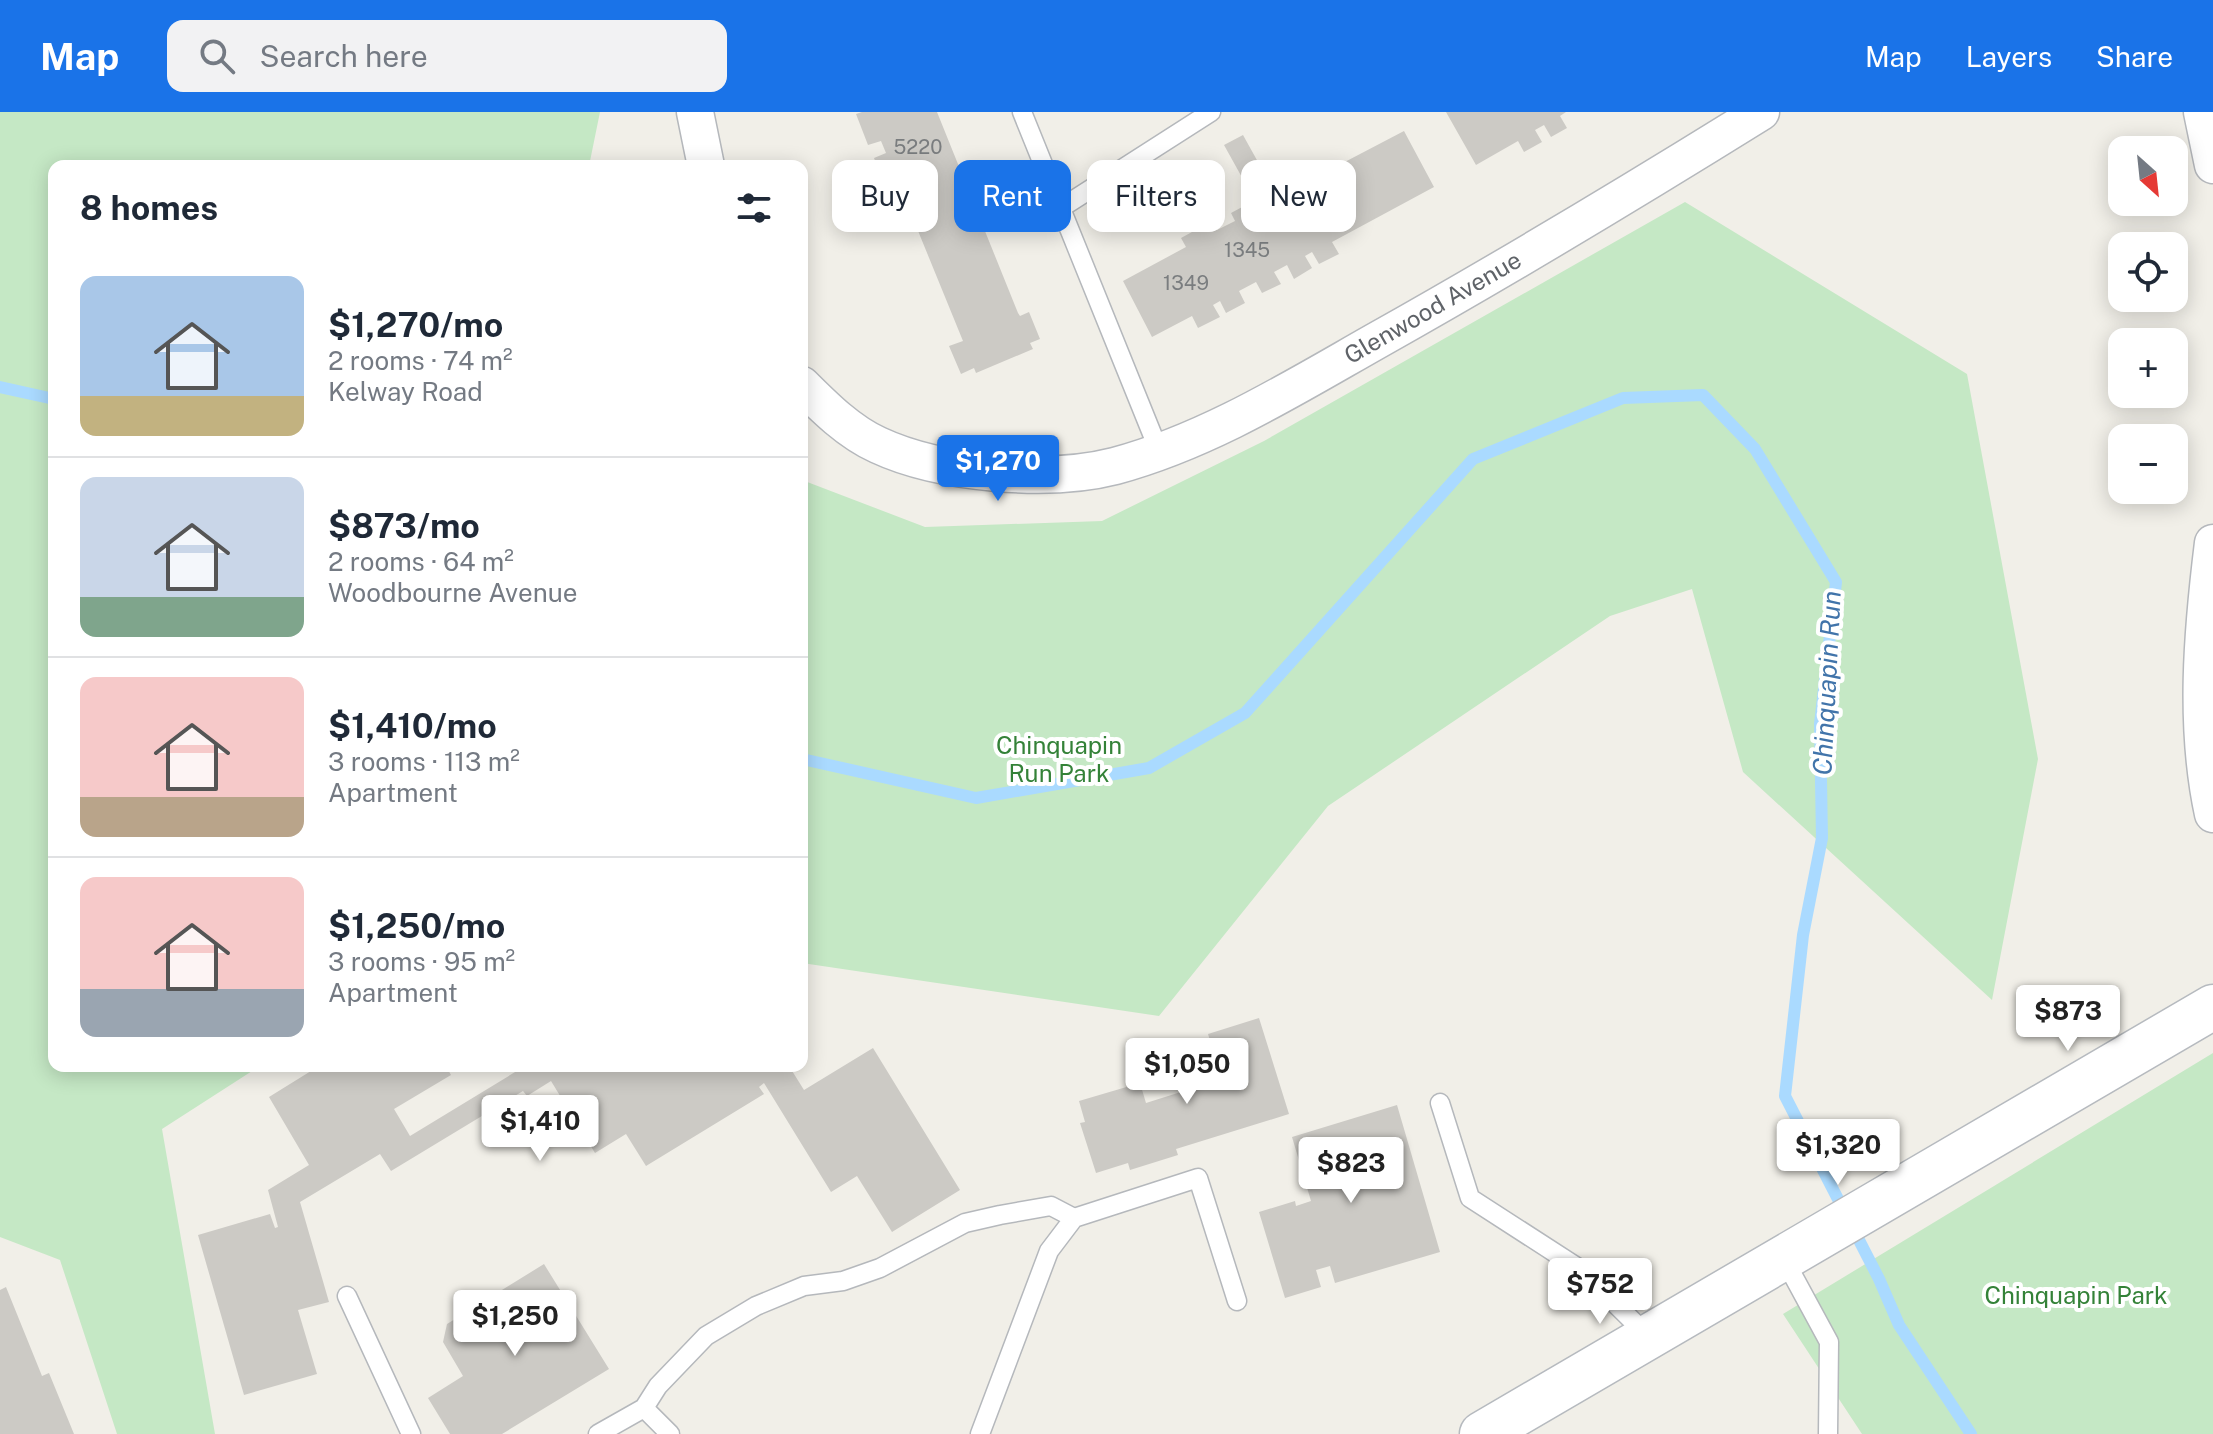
<!DOCTYPE html>
<html lang="en">
<head>
<meta charset="utf-8">
<style>
	:root { --surface:#fff; --page:#f2f2f3; --text:#1f2937; --muted:#747a83; --line:#e0e1e3; --accent:#1a73e8 }
	body { margin:0; font-family:"Public Sans",sans-serif; background:var(--page); color:var(--text); height:100vh; display:flex; flex-direction:column; font-size:30px; white-space:nowrap }
	* { box-sizing:border-box; margin:0 }
	p { font-size:26px; color:var(--muted) }
	.icon { flex:none; width:44px; height:44px; fill:none; stroke:currentColor; stroke-width:2; stroke-linecap:round; stroke-linejoin:round }
	.map { position:relative; flex:1; overflow:hidden }
	.side { position:absolute; left:48px; top:48px; width:760px; height:912px; display:flex; flex-direction:column; background:var(--surface); border-radius:16px; box-shadow:0 4px 20px #0003 }
	.side>* { flex:none }
	.banner { position:absolute; left:832px; top:48px; width:760px; height:72px; display:flex; gap:16px }
	.needle { width:52px; rotate:153deg }
	.controls { position:absolute; left:2108px; top:24px; display:grid; gap:16px }
	.controls a { display:grid; place-items:center; width:80px; height:80px; border-radius:16px; background:var(--surface); box-shadow:0 4px 20px #0003; font-size:40px }
	.price { position:absolute; translate:-50% -68px; padding:0 18px; border-radius:8px; background:#fff; color:#222; font-size:26px; line-height:52px; filter:drop-shadow(0 2px 4px #0008) }
	.price::after { content:''; position:absolute; left:50%; top:48px; width:24px; height:18px; margin-left:-12px; background:inherit; clip-path:polygon(0 0,100% 0,50% 100%) }
	.price.current { background:var(--accent); color:#fff }
	ul { padding:0; list-style:none }
	li { display:flex; align-items:center; gap:24px; height:200px; padding:0 32px }
	li+li { border-top:2px solid var(--line) }
	li span { display:grid; place-items:center; flex:none; width:224px; height:160px; border-radius:16px; color:#555 }
	li>.icon { margin-inline-start:auto }
	span .icon { width:96px; height:96px; fill:#fffc; stroke-width:1 }
	li b { font-size:34px }
	h2 { display:flex; justify-content:space-between; align-items:center; height:96px; padding:0 32px; font-size:34px }
	.chip { padding:0 28px; border-radius:16px; background:var(--surface); box-shadow:0 4px 20px #0003; font-size:28px; line-height:72px }
	.chip.current { background:var(--accent); color:#fff }
	header { display:flex; align-items:center; gap:48px; box-sizing:border-box; height:112px; padding:0 40px; background:var(--accent); color:#fff }
	header strong { font-size:38px }
	nav { display:flex; gap:44px; margin-inline-start:auto; font-size:28px }
	.search { width:560px; height:72px; background:var(--page); display:flex; align-items:center; gap:20px; box-sizing:border-box; padding:0 28px; border-radius:16px; color:var(--muted); font-size:30px }
	.map>svg:first-child { display:block }
	.green { fill:#c5e8c5 }
	.lines { fill:none; stroke-linecap:round; stroke-linejoin:round }
	.stream { stroke:#aadaff; stroke-width:12 }
	.building { fill:#cccac5 }
	.lane-casing { stroke:#b5b8bc; stroke-width:21 }
	.street-casing { stroke:#b5b8bc; stroke-width:39 }
	.secondary-casing { stroke:#b6babf; stroke-width:47 }
	.lane { stroke:#fff; stroke-width:18 }
	.street { stroke:#fff; stroke-width:36 }
	.secondary { stroke:#fff; stroke-width:44 }
	.labels { text-anchor:middle; stroke-width:8; stroke-linejoin:round; paint-order:stroke }
	.number-label { font-size:20px; fill:#7a7d7f }
	.street-label { font-size:24px; fill:#5f6368; stroke:#fff }
	.park-label { font-size:24px; fill:#348238; stroke:#fff }
	.water-label { font-size:26px; font-style:italic; fill:#4174aa; stroke:#fff }
</style>
</head>
<body>
<header>
<strong>Map</strong>
<div class="search"><svg class="icon" aria-label="search" viewBox="0 0 24 24"><circle cx="10" cy="10" r="6"/><path d="M15 15l6 6"/></svg>Search here</div>
<nav><a>Map</a><a>Layers</a><a>Share</a></nav>
</header>
<div class="map">
<svg width="2213" height="1322" viewBox="0 0 2213 1322">
	<rect width="100%" height="100%" fill="#f1efe8"/>
	<path class="green" d="M 0,0 L 600,0 L 589,54 L 54,54 L 54,954 L 260,954 L 162,1017 L 215,1322 L 117,1322 L 60,1148 L 0,1125 Z
		M 1685,90 L 1967,262 L 2038,647 L 1992,888 L 1743,660 L 1692,477 L 1610,504 L 1328,694 L 1159,904 L 802,851 L 802,368 L 925,415 L 1102,409 L 1264,329 Z
		M 2213,941 L 2213,1322 L 1862,1322 L 1783,1202 Z"/>
	<g class="lines">
		<path class="stream" d="M 0,275 L 54,287
			M 802,647 L 976,686 L 1149,656 L 1245,601 L 1473,347 L 1623,286 L 1703,283 L 1755,337 L 1836,470 L 1820,612 L 1822,726 L 1803,823 L 1785,984 L 1879,1167 L 1899,1213 L 1971,1322"/>
	</g>
	<path class="building" d="M 862,0 L 937,0 L 1018,201 L 1020,204 L 1029,200 L 1040,227 L 1030,231 L 1033,237 L 976,261 L 974,256 L 961,262 L 949,234 L 963,229 L 905,87 L 893,92 L 885,74 L 897,68 L 894,60 L 881,65 L 874,46 L 886,41 L 881,29 L 868,33 L 856,2 Z
		M 1446,0 L 1566,0 L 1560,4 L 1567,16 L 1551,25 L 1544,13 L 1535,18 L 1542,30 L 1524,40 L 1518,29 L 1476,53 Z
		M 1404,19 L 1434,75 L 1332,130 L 1339,142 L 1319,152 L 1312,140 L 1305,144 L 1312,156 L 1294,167 L 1287,153 L 1274,160 L 1281,172 L 1262,181 L 1256,170 L 1239,179 L 1245,191 L 1226,201 L 1220,189 L 1213,193 L 1220,205 L 1198,216 L 1192,204 L 1152,225 L 1123,169 L 1186,135 L 1181,126 L 1212,109 L 1217,118 L 1235,109 L 1231,101 L 1244,94 L 1242,91 L 1271,75 L 1278,87 L 1327,59 L 1324,54 L 1335,48 L 1339,53 Z
		M 1243,23 L 1263,59 L 1244,69 L 1224,33 Z
		M 1259,906 L 1289,1002 L 1176,1037 L 1178,1043 L 1130,1058 L 1128,1051 L 1096,1061 L 1080,1011 L 1085,1010 L 1079,989 L 1140,971 L 1146,991 L 1222,967 L 1208,922 Z
		M 873,936 L 960,1078 L 892,1120 L 857,1064 L 831,1080 L 764,971 L 759,975 L 764,982 L 646,1054 L 626,1022 L 595,1041 L 551,969 L 527,984 L 523,979 L 391,1059 L 380,1042 L 300,1090 L 329,1190 L 298,1198 L 317,1262 L 244,1283 L 198,1123 L 270,1102 L 275,1116 L 278,1115 L 268,1078 L 309,1053 L 269,985 L 319,954 L 446,954 L 451,963 L 394,997 L 410,1024 L 525,954 L 789,954 L 804,978 Z
		M 1397,993 L 1440,1140 L 1335,1171 L 1330,1154 L 1316,1158 L 1321,1175 L 1285,1186 L 1259,1100 L 1295,1089 L 1296,1094 L 1311,1089 L 1292,1025 Z
		M 544,1152 L 609,1257 L 502,1322 L 450,1322 L 428,1286 L 463,1264 L 443,1230 L 447,1212 Z
		M 6,1175 L 42,1264 L 49,1261 L 74,1322 L 0,1322 L 0,1178 Z"/>
	<g class="lines">
		<g class="lane-casing">
			<path id="lane" d="M 1022,0 L 1159,339
				M 1061,96 L 1211,0
				M 1440,991 L 1470,1086 L 1580,1157 L 1649,1225
				M 1074,1106 L 1198,1066 L 1237,1189
				M 1784,1147 L 1829,1230 L 1828,1322
				M 347,1184 L 411,1322
				M 644,1296 L 670,1322
				M 598,1322 L 644,1296 L 658,1274 L 706,1224 L 756,1194 L 804,1174 L 843,1169 L 880,1156 L 965,1111 L 1000,1103 L 1051,1094 L 1074,1106 L 1049,1139 L 980,1322"/>
		</g>
		<g class="street-casing">
			<path id="street" d="M 695,0 L 706,54
				M 2202,0 L 2213,53
				M 802,273 C 824,295 849,320 878,333 C 940,362 1049,371 1115,354 C 1208,329 1293,276 1376,229 C 1506,156 1634,79 1761,0
				M 2213,431 C 2202,520 2194,614 2213,702"/>
		</g>
		<g class="secondary-casing">
			<path id="secondary" d="M 1482,1322 L 2213,895"/>
		</g>
		<use href="#lane" class="lane"/>
		<use href="#street" class="street"/>
		<use href="#secondary" class="secondary"/>
	</g>
	<g class="labels">
		<g class="number-label">
			<text x="918" y="42">5220</text>
			<text x="1247" y="145">1345</text>
			<text x="1186" y="178">1349</text>
		</g>
		<g class="street-label">
			<text transform="translate(1433 196) rotate(-30)" y="8">Glenwood Avenue</text>
		</g>
		<g class="park-label">
			<text x="1059" y="642">Chinquapin<tspan x="1059" dy="28">Run Park</tspan></text>
			<text x="2076" y="1192">Chinquapin Park</text>
		</g>
		<g class="water-label">
			<text transform="translate(1827 571) rotate(-87)" y="9">Chinquapin Run</text>
		</g>
	</g>
</svg>
<div class="controls">
<a><svg class="needle" viewBox="-14 -14 28 28"><path d="M0-13l5 13h-10z" fill="#e53935"/><path d="M0 13l5-13h-10z" fill="#747a83"/></svg></a>
<a><svg class="icon" aria-label="locate" viewBox="0 0 24 24"><circle cx="12" cy="12" r="6"/><path d="M12 2v4M12 18v4M2 12h4M18 12h4"/></svg></a>
<a>+</a>
<a>−</a>
</div>
<b class="price current" style="left:998px;top:391px">$1,270</b>
<b class="price" style="left:2068px;top:941px">$873</b>
<b class="price" style="left:1187px;top:994px">$1,050</b>
<b class="price" style="left:540px;top:1051px">$1,410</b>
<b class="price" style="left:1838px;top:1075px">$1,320</b>
<b class="price" style="left:1351px;top:1093px">$823</b>
<b class="price" style="left:1600px;top:1214px">$752</b>
<b class="price" style="left:515px;top:1246px">$1,250</b>
<div class="banner">
<a class="chip">Buy</a>
<a class="chip current">Rent</a>
<a class="chip">Filters</a>
<a class="chip">New</a>
</div>
<section class="side">
<h2>8 homes<svg class="icon" aria-label="filters" viewBox="0 0 24 24"><path d="M4 7h16M4 17h16"/><circle cx="9" cy="7" r="2"/><circle cx="15" cy="17" r="2"/></svg></h2>
<ul>
<li><span style="background:linear-gradient(#a9c7e8 75%,#c2b280 0)"><svg class="icon" aria-label="home" viewBox="0 0 24 24"><path d="M3 11l9-7 9 7M6 9v11h12V9"/></svg></span><div><b>$1,270/mo</b><p>2 rooms · 74 m²</p><p>Kelway Road</p></div></li>
<li><span style="background:linear-gradient(#c9d6e8 75%,#7fa58c 0)"><svg class="icon" aria-label="home" viewBox="0 0 24 24"><path d="M3 11l9-7 9 7M6 9v11h12V9"/></svg></span><div><b>$873/mo</b><p>2 rooms · 64 m²</p><p>Woodbourne Avenue</p></div></li>
<li><span style="background:linear-gradient(#f6c9c9 75%,#b9a48a 0)"><svg class="icon" aria-label="home" viewBox="0 0 24 24"><path d="M3 11l9-7 9 7M6 9v11h12V9"/></svg></span><div><b>$1,410/mo</b><p>3 rooms · 113 m²</p><p>Apartment</p></div></li>
<li><span style="background:linear-gradient(#f6c9c9 70%,#9aa5b1 0)"><svg class="icon" aria-label="home" viewBox="0 0 24 24"><path d="M3 11l9-7 9 7M6 9v11h12V9"/></svg></span><div><b>$1,250/mo</b><p>3 rooms · 95 m²</p><p>Apartment</p></div></li>
</ul>
</section>
</div>
</body>
</html>
